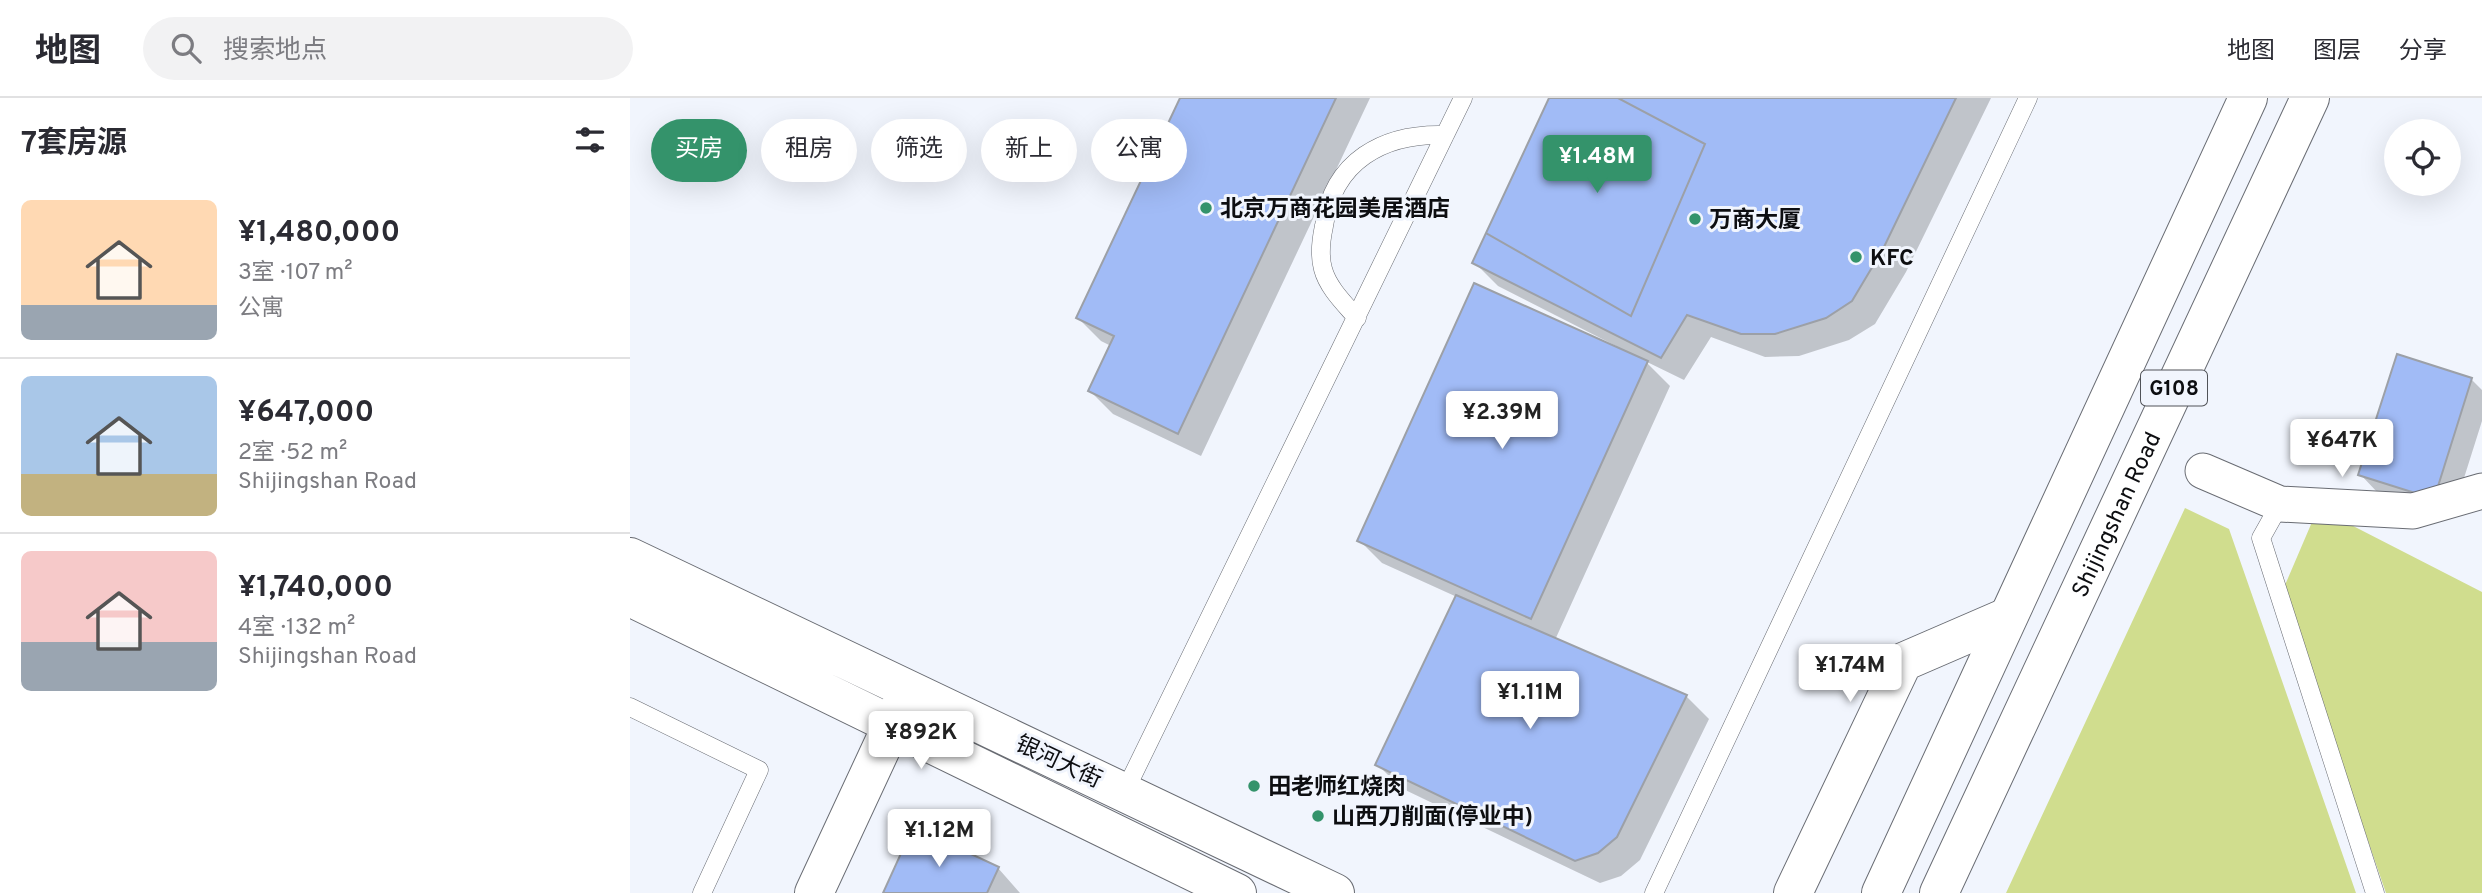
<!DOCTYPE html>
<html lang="zh">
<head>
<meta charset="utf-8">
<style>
	:root { --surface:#fff; --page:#f2f2f3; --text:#2b2b33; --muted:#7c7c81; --line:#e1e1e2; --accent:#34936b }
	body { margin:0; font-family:Overpass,"Noto Sans SC",sans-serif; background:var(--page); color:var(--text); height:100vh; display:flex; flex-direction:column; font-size:26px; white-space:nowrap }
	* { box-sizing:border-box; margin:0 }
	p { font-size:23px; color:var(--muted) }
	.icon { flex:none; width:38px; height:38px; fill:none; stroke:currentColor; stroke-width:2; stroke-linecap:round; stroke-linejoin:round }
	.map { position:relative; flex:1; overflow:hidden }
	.details { display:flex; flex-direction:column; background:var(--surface); width:630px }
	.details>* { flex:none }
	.guide { position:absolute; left:21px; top:21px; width:665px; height:63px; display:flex; gap:14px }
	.controls { position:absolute; left:1754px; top:21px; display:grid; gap:14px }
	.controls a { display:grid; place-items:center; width:77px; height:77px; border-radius:50%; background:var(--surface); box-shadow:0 7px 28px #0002; font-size:35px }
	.price { position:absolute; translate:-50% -60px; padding:0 16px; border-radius:7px; background:#fff; color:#222; font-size:23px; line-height:46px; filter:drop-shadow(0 2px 4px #0008) }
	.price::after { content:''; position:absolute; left:50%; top:42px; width:21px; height:16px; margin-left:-10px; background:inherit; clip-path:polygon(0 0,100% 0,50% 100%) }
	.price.current { background:var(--accent); color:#fff }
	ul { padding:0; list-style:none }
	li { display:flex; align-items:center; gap:21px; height:175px; padding:0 21px }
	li+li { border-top:2px solid var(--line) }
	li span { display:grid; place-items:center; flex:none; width:196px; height:140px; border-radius:10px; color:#555 }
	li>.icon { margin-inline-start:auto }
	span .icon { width:84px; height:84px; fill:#fffc; stroke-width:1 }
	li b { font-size:30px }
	h2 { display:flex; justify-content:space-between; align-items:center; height:84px; padding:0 21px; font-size:30px }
	.chip { padding:0 24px; border-radius:32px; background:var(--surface); box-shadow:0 7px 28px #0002; font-size:24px; line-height:63px }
	.chip.current { background:var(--accent); color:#fff }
	header { display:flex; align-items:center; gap:42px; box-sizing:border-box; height:98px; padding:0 35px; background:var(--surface); border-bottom:2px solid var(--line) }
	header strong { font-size:33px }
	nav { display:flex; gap:38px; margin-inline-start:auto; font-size:24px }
	.search { width:490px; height:63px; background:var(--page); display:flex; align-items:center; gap:18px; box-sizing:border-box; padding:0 24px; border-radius:38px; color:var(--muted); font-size:26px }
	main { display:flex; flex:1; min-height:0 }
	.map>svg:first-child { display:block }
	.green { fill:#d0dd8e }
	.shadow { fill:#0003 }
	.building { fill:#a1bbf6; stroke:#9ca0a7; stroke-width:2 }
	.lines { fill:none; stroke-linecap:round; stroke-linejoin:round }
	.service-casing { stroke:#696c73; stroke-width:19 }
	.minor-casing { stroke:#696c73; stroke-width:37 }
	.tertiary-casing { stroke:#696c73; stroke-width:40 }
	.secondary-casing { stroke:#696c73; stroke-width:40 }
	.trunk-casing { stroke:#696c73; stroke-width:40 }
	.service { stroke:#fff; stroke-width:18 }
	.minor { stroke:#fff; stroke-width:35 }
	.tertiary { stroke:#fff; stroke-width:38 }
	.secondary { stroke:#fff; stroke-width:38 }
	.trunk { stroke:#fff; stroke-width:38 }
	.poi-dot { fill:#34936b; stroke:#f1f5fd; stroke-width:2.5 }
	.labels { text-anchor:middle; stroke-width:6; stroke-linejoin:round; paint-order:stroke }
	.shield { fill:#f1f5fd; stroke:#515358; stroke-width:2 }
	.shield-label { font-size:21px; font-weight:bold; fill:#0d0e11 }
	.poi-label { font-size:23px; font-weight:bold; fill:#0d0e11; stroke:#f1f5fd; text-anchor:start }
	.street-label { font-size:23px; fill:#0d0e11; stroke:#f1f5fd }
</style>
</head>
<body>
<header>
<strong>地图</strong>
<div class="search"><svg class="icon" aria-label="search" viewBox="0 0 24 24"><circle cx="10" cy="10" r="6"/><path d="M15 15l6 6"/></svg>搜索地点</div>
<nav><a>地图</a><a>图层</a><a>分享</a></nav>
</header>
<main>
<section class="details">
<h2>7套房源<svg class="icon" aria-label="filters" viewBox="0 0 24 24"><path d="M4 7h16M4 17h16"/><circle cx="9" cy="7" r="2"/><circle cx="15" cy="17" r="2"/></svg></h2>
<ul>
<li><span style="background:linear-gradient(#ffd9b3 75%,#9aa5b1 0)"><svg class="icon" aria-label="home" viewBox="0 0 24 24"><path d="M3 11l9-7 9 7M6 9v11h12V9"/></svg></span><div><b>¥1,480,000</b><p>3室 · 107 m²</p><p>公寓</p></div></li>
<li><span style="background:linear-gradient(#a9c7e8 70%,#c2b280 0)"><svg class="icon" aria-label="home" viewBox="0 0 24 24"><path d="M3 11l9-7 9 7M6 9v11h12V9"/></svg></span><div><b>¥647,000</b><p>2室 · 52 m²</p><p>Shijingshan Road</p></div></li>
<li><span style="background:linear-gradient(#f6c9c9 65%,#9aa5b1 0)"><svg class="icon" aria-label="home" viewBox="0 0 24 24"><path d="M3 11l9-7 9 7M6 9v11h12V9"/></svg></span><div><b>¥1,740,000</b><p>4室 · 132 m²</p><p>Shijingshan Road</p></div></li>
</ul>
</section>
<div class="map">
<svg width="1852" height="795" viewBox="0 0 1852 795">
	<rect width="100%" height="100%" fill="#f1f5fd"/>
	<path class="green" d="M 1555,410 L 1599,431 L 1726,795 L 1376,795 Z
		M 1688,410 L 1852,494 L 1852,795 L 1756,795 L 1652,494 Z"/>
	<path class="shadow" d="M 552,0 L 740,0 L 571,358 L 483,316 L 460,293 L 481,248 L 471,243 L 448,220 Z
		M 921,0 L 1361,0 L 1276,174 L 1245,226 L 1219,242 L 1169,258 L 1135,259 L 1081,239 L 1054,282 L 1015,263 L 1040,288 L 925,542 L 1056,598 L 1079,621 L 1010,762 L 991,778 L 970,785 L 771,690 L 748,667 L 827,499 L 752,465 L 729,442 L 986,248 L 868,188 L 845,165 Z
		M 1841,281 L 1852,292 L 1852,323 L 1822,418 L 1748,395 L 1730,376 Z
		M 368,770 L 390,795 L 255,795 Z"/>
	<path class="building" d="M 550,0 L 706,0 L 548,336 L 458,293 L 484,238 L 446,220 Z
		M 919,0 L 988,0 L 1075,46 L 1001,218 L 856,135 Z
		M 919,0 L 1326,0 L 1253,151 L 1222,203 L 1196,220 L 1145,236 L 1111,236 L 1057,217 L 1031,260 L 842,165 Z
		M 844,185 L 1018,263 L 901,521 L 727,443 Z
		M 1767,256 L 1842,280 L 1804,401 L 1728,377 Z
		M 826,497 L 1057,597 L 987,739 L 968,755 L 945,763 L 745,667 Z
		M 283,729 L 369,769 L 357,795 L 253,795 Z"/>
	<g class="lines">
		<g class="service-casing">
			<path id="service" d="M 727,220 C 715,206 698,190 693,171 C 689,157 691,142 694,128 C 703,63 753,35 815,37
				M 1650,406 L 1631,440 L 1745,795
				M 0,609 L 129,672 L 72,795
				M 495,693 L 833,0
				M 1024,795 L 1398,0"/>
		</g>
		<g class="minor-casing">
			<path id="minor" d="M 1573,373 L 1650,406 L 1783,413 L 1852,393"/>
		</g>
		<g class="tertiary-casing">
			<path id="tertiary" d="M 184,795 L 276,597
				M 1163,795 L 1273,564 L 1377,519"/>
		</g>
		<g class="secondary-casing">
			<path id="secondary" d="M 0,459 L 705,795
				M 0,499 L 607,795"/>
		</g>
		<g class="trunk-casing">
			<g id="trunk">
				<path d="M 1251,795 L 1618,0"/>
				<path id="s1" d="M 1309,795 L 1680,0"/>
			</g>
		</g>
		<use href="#service" class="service"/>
		<use href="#minor" class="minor"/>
		<use href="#tertiary" class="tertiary"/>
		<use href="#secondary" class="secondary"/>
		<use href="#trunk" class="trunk"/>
	</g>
	<g class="poi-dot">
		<circle cx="576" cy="110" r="7"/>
		<circle cx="1065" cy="121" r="7"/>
		<circle cx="1226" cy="159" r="7"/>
		<circle cx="624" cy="688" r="7"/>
		<circle cx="688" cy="718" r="7"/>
	</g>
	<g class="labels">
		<rect class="shield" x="1511" y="272.5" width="66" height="35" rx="5"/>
		<g class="shield-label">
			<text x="1544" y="297">G108</text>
		</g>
		<g class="poi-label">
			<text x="590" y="118">北京万商花园美居酒店</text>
			<text x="1079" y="129">万商大厦</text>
			<text x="1240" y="167">KFC</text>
			<text x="638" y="696">田老师红烧肉</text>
			<text x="702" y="726">山西刀削面(停业中)</text>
		</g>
		<g class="street-label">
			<text dy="8" stroke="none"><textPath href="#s1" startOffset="418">Shijingshan Road</textPath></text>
			<text transform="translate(429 663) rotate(25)" y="8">银河大街</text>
		</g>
	</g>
</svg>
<div class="controls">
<a><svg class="icon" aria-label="locate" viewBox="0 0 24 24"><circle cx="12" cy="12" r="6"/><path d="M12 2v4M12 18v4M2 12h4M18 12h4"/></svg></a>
</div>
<b class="price current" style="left:967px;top:97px">¥1.48M</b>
<b class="price" style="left:872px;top:353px">¥2.39M</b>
<b class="price" style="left:1712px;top:381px">¥647K</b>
<b class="price" style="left:1220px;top:606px">¥1.74M</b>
<b class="price" style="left:900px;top:633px">¥1.11M</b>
<b class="price" style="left:291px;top:673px">¥892K</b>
<b class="price" style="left:309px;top:771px">¥1.12M</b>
<div class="guide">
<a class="chip current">买房</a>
<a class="chip">租房</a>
<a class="chip">筛选</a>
<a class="chip">新上</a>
<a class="chip">公寓</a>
</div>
</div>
</main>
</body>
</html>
